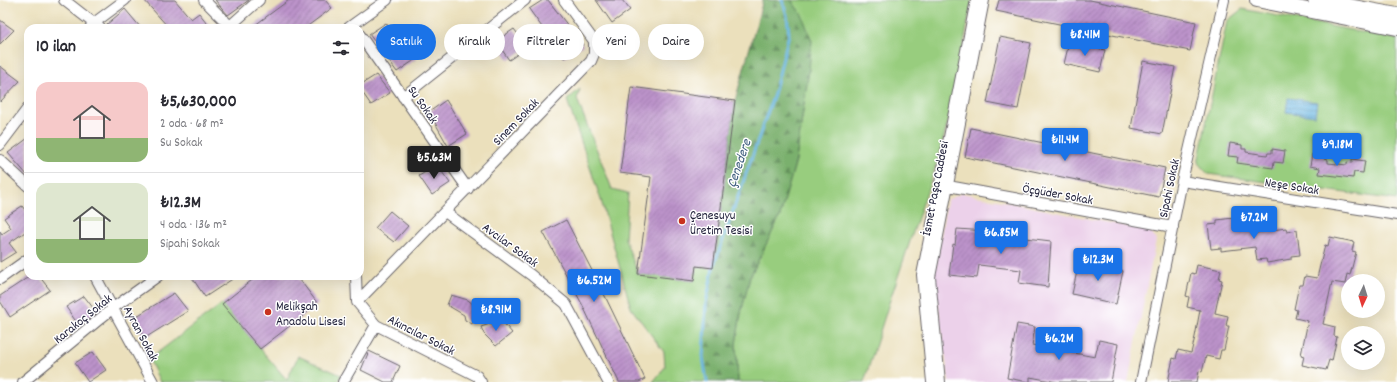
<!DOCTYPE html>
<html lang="tr">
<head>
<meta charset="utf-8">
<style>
	:root { --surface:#fff; --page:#f7f7f7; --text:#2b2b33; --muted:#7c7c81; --line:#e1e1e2; --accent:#1a73e8 }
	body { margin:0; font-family:Dekko,sans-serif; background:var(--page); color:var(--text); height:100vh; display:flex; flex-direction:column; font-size:15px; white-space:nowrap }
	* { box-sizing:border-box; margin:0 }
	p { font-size:13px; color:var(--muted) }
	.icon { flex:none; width:22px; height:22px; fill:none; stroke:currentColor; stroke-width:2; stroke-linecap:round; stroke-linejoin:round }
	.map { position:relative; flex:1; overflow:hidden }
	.details { position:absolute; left:24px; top:24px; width:340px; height:256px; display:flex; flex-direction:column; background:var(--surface); border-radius:12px; box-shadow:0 4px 16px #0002 }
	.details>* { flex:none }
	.top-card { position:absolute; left:376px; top:24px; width:380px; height:36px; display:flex; gap:8px }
	.needle { width:26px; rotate:184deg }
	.buttons { position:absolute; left:1341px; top:274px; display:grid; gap:8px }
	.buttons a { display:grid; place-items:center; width:44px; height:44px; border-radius:50%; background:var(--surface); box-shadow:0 4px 16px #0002; font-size:20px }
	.price { position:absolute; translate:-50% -34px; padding:0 9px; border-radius:4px; background:var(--accent); color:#fff; font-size:13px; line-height:26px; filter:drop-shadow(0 1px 2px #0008) }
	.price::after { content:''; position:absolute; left:50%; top:24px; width:12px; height:9px; margin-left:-6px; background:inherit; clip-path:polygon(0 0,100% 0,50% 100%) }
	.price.active { background:#222; color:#fff }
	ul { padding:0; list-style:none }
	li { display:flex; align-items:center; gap:12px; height:100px; padding:0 12px }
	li+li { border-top:1px solid var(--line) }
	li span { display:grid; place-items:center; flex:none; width:112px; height:80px; border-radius:12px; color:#555 }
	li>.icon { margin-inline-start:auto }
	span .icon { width:48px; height:48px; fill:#fffc; stroke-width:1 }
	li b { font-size:17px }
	h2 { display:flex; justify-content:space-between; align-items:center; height:48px; padding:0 12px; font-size:17px }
	.pill { padding:0 14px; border-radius:18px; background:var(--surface); box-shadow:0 4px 16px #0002; font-size:14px; line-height:36px }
	.pill.active { background:var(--accent); color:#fff }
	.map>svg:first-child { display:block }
	.built { fill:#ecd1ea }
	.grass { fill:#98cd7e; stroke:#5d785c }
	.forest { fill:url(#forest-firs); stroke:#4e6954 }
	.water { fill:url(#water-rules); stroke:#446a8d }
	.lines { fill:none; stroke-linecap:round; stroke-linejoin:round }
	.stream { stroke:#65b3df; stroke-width:3 }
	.building { fill:url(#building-hatch) }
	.minor-casing { stroke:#686468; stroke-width:12 }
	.secondary-casing { stroke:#686468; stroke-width:16 }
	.minor { stroke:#fff; stroke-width:10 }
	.secondary { stroke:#fff; stroke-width:14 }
	.poi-dot { fill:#c8321e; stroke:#fff; stroke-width:1.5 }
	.labels { text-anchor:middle; stroke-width:3; stroke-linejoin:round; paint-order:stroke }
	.street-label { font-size:13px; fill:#22223b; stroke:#fff }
	.poi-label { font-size:13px; fill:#22223b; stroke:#fff; text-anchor:start }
	.water-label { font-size:14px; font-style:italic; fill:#3d5c7d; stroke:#fff }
</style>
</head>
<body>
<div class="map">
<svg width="1397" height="382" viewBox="0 0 1397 382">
	<defs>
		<pattern id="forest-firs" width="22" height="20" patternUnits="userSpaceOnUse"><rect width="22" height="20" fill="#7ab06d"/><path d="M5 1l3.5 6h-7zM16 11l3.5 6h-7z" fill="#648f5b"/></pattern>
		<pattern id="water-rules" width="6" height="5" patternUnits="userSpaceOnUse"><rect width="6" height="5" fill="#65b3df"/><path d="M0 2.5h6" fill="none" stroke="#5391b6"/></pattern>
		<pattern id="building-hatch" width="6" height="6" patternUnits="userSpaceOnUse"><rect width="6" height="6" fill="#bc93ca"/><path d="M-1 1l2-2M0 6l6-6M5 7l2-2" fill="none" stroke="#9878a5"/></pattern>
	</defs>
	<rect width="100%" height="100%" fill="#fff"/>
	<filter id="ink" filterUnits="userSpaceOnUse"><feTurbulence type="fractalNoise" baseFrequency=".025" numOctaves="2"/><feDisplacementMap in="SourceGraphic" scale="8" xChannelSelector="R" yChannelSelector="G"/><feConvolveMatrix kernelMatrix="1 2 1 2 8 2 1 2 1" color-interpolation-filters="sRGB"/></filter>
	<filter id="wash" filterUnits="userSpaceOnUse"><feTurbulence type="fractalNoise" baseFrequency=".012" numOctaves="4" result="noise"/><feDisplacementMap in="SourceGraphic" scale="16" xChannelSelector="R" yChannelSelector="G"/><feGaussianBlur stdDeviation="0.9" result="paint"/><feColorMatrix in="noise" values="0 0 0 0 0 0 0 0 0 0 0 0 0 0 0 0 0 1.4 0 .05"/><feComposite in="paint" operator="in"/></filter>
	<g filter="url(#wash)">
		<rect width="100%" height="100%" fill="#ebe0bc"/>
		<path class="built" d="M 962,193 L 1150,231 L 1156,240 L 1128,382 L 949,382 L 934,276 L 947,200 Z"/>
		<path class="grass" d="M 791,0 L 972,0 L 952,107 L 937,162 L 890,300 L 864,382 L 738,382 L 736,344 L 741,313 L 750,277 L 780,216 L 796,160 L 809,69 L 802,15 Z
			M 1242,9 L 1397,39 L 1397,200 L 1208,174 L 1198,163 L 1227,21 Z
			M 580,89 L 577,99 L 612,189 L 628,193 L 625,239 L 638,274 L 694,281 L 696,266 L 713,268 C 705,308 700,342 707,382 L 653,382 L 665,367 L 664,352 L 631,308 L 601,200 L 567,100 Z
			M 222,304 L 287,380 L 298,356 L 341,375 L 337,382 L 160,382 L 149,359 Z"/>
		<path class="forest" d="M 763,0 L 791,0 L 802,15 L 812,41 L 809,69 L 796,160 L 780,216 L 750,277 L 741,313 L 736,344 L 738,382 L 707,382 L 703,357 L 706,303 L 713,268 L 735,101 Z"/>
		<path class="water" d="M 1288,98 L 1317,102 L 1315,116 L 1286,112 Z"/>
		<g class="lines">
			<path class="stream" d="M 707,382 L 703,357 L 706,303 L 713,268 L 774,94 L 789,34 L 787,15 L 782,0"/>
		</g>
		<g id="blocks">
			<path class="building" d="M 144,0 L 175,0 L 191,19 L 199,13 L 211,28 L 169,28 Z
				M 215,0 L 249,0 L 228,15 Z
				M 289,0 L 325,0 L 332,8 L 305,28 L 251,28 Z
				M 543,0 L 548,0 L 583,45 L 564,58 L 529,9 Z
				M 596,0 L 622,0 L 630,10 L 612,23 Z
				M 999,0 L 1090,0 L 1196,22 L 1190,51 L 996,11 Z
				M 125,9 L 141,28 L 106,28 L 106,25 Z
				M 0,20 L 14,30 L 0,44 Z
				M 386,23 L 416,59 L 397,72 L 369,34 Z
				M 514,29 L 528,47 L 509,60 L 496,41 Z
				M 1000,37 L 1031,43 L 1018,109 L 987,103 Z
				M 1069,43 L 1105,50 L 1100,72 L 1064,64 Z
				M 1143,61 L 1175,67 L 1162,134 L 1131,128 Z
				M 0,66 L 20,81 L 0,102 Z
				M 376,75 L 390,93 L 371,105 L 360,89 L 360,85 Z
				M 631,87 L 735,101 L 713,268 L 696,266 L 694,281 L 638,274 L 651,177 L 620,173 Z
				M 446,100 L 467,134 L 448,146 L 429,112 Z
				M 971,128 L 1165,168 L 1159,197 L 965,157 Z
				M 28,138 L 28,176 L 8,153 Z
				M 1230,143 L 1242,145 L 1242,149 L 1246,149 L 1246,152 L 1267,155 L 1268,153 L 1272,153 L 1272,149 L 1285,151 L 1283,163 L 1274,162 L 1273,168 L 1237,163 L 1238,157 L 1228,156 Z
				M 1312,154 L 1325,156 L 1324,159 L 1328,160 L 1328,163 L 1347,165 L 1347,162 L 1352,163 L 1352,159 L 1365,161 L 1363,173 L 1354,172 L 1353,178 L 1319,174 L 1320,168 L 1310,166 Z
				M 437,165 L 450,183 L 432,195 L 419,176 Z
				M 22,206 L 28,214 L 28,230 L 9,243 L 16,252 L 0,262 L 0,231 L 2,234 L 11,228 L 4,218 Z
				M 390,211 L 408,226 L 394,242 L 375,228 Z
				M 1241,217 L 1241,221 L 1251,219 L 1253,233 L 1286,228 L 1287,232 L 1297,230 L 1300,255 L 1291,256 L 1291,259 L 1267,263 L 1266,259 L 1257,260 L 1255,247 L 1221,251 L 1221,248 L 1211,249 L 1208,225 L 1217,224 L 1217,220 Z
				M 566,220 L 604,294 L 645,379 L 639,382 L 619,382 L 582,304 L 543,232 Z
				M 957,229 L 1017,233 L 1017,235 L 1026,237 L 1026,238 L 1051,241 L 1048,287 L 1019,283 L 1021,270 L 979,265 L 977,278 L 949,275 L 953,244 L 955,245 Z
				M 1330,237 L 1354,242 L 1352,251 L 1356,252 L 1350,275 L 1347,274 L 1345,284 L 1332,282 L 1323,324 L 1335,327 L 1334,336 L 1337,337 L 1332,361 L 1329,360 L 1326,370 L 1302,365 L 1304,356 L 1301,355 L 1308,321 L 1295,318 L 1297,310 L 1294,309 L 1299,285 L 1303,285 L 1305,276 L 1317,278 L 1325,245 L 1328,246 Z
				M 1079,262 L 1093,265 L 1094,263 L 1123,271 L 1116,304 L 1072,294 Z
				M 1197,265 L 1221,270 L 1219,279 L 1222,280 L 1215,313 L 1228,316 L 1226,326 L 1229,326 L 1224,350 L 1221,350 L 1219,359 L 1206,356 L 1202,372 L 1199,371 L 1197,382 L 1168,382 L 1173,358 L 1176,359 L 1178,350 L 1191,353 L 1195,337 L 1200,310 L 1187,307 L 1189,297 L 1186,296 L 1191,273 L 1195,274 Z
				M 30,276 L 39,276 L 50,290 L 10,317 L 0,301 L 0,296 Z
				M 191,276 L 237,276 L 205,297 Z
				M 257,276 L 297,276 L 318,304 L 260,349 L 222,304 Z
				M 174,293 L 188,311 L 145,338 L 132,319 Z
				M 451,295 L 468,300 L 480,310 L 472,324 L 465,320 L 464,315 L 447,305 Z
				M 84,296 L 97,313 L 79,326 L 66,307 Z
				M 501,320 L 512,333 L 496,346 L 484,334 L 481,327 Z
				M 1017,324 L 1035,327 L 1032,345 L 1095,357 L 1099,340 L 1118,344 L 1111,382 L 1057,382 L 1030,377 L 1030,382 L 1028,382 L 1007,378 Z
				M 369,351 L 400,366 L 393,382 L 385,382 L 361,370 Z
				M 93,352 L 106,370 L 88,382 L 75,363 Z"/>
		</g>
	</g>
	<g filter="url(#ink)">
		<use href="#blocks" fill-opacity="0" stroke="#686468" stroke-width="1"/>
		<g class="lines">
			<g class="minor-casing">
				<path id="minor" d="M 64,0 L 100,28
					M 204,0 L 232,28
					M 230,26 L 259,0
					M 90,28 L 94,23 L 125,0
					M 348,28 L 387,0
					M 360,35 L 468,189
					M 403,97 L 525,0
					M 0,145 L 28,108
					M 0,160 L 28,186
					M 1182,181 L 1397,215
					M 942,188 L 948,186 L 1173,227
					M 445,212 L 531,275 L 566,304 L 608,382
					M 95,276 L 153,382
					M 356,276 L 357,302
					M 0,279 L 28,259
					M 357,302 L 591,61 L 594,54 L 594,41 L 564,0
					M 357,302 L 376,325 L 477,376 L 481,382
					M 23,382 L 113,308 L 158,276
					M 343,382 L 376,325
					M 932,382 L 922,275 L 976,0
					M 940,382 L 930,277 L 984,0
					M 1141,382 L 1182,181 L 1224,0"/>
			</g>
			<g class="secondary-casing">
				<path id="secondary" d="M 1257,0 L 1397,28
					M 1315,0 L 1397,15"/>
			</g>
			<use href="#minor" class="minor"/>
			<use href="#secondary" class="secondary"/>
		</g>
	</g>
	<g class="poi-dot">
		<circle cx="682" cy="221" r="4"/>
		<circle cx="268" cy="312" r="4"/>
	</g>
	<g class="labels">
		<g class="street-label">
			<text transform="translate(424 104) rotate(55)" y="5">Su Sokak</text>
			<text transform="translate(515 121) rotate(-46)" y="5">Sinem Sokak</text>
			<text transform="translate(1292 185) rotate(9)" y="5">Neşe Sokak</text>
			<text transform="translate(934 188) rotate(-79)" y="5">İsmet Paşa Caddesi</text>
			<text transform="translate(1168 188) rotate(-78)" y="5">Sipahi Sokak</text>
			<text transform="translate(1058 193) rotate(10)" y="5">Öçgüder Sokak</text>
			<text transform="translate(511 244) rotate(36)" y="5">Avcılar Sokak</text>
			<text transform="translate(82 318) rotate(-39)" y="5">Karakoç Sokak</text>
			<text transform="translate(142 333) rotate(62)" y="5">Ayran Sokak</text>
			<text transform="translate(422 334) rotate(27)" y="5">Akıncılar Sokak</text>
		</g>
		<g class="poi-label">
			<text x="690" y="219">Çenesuyu<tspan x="690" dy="15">Üretim Tesisi</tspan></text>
			<text x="276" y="310">Melikşah<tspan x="276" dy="15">Anadolu Lisesi</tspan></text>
		</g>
		<g class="water-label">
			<text transform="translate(738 163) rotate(-71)" y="5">Çenedere</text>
		</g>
	</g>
</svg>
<div class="buttons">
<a><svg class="needle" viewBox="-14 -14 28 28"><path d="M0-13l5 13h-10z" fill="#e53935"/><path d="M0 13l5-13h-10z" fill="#7c7c81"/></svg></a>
<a><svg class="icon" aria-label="layers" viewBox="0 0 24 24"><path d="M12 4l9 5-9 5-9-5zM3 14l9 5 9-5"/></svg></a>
</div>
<b class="price" style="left:1085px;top:57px">₺8.41M</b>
<b class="price" style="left:1065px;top:162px">₺11.4M</b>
<b class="price" style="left:1337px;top:167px">₺9.18M</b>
<b class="price active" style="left:434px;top:180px">₺5.63M</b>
<b class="price" style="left:1254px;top:240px">₺7.2M</b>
<b class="price" style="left:1001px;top:255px">₺6.85M</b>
<b class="price" style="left:1098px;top:282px">₺12.3M</b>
<b class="price" style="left:594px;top:303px">₺6.52M</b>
<b class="price" style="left:496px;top:332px">₺8.91M</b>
<b class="price" style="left:1059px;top:361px">₺6.2M</b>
<div class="top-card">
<a class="pill active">Satılık</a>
<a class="pill">Kiralık</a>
<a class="pill">Filtreler</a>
<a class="pill">Yeni</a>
<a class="pill">Daire</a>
</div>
<section class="details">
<h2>10 ilan<svg class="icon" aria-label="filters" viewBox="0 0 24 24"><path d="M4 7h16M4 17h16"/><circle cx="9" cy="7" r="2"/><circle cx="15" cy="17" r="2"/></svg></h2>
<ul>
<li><span style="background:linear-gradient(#f6c9c9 70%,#8fb573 0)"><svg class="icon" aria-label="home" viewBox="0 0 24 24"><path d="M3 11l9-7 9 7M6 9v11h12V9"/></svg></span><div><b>₺5,630,000</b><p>2 oda · 68 m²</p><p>Su Sokak</p></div></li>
<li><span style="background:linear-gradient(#dfe7d0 70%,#8fb573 0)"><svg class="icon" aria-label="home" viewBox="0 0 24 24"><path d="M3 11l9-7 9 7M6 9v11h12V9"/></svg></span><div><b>₺12.3M</b><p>4 oda · 136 m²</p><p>Sipahi Sokak</p></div></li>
</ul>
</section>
</div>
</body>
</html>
